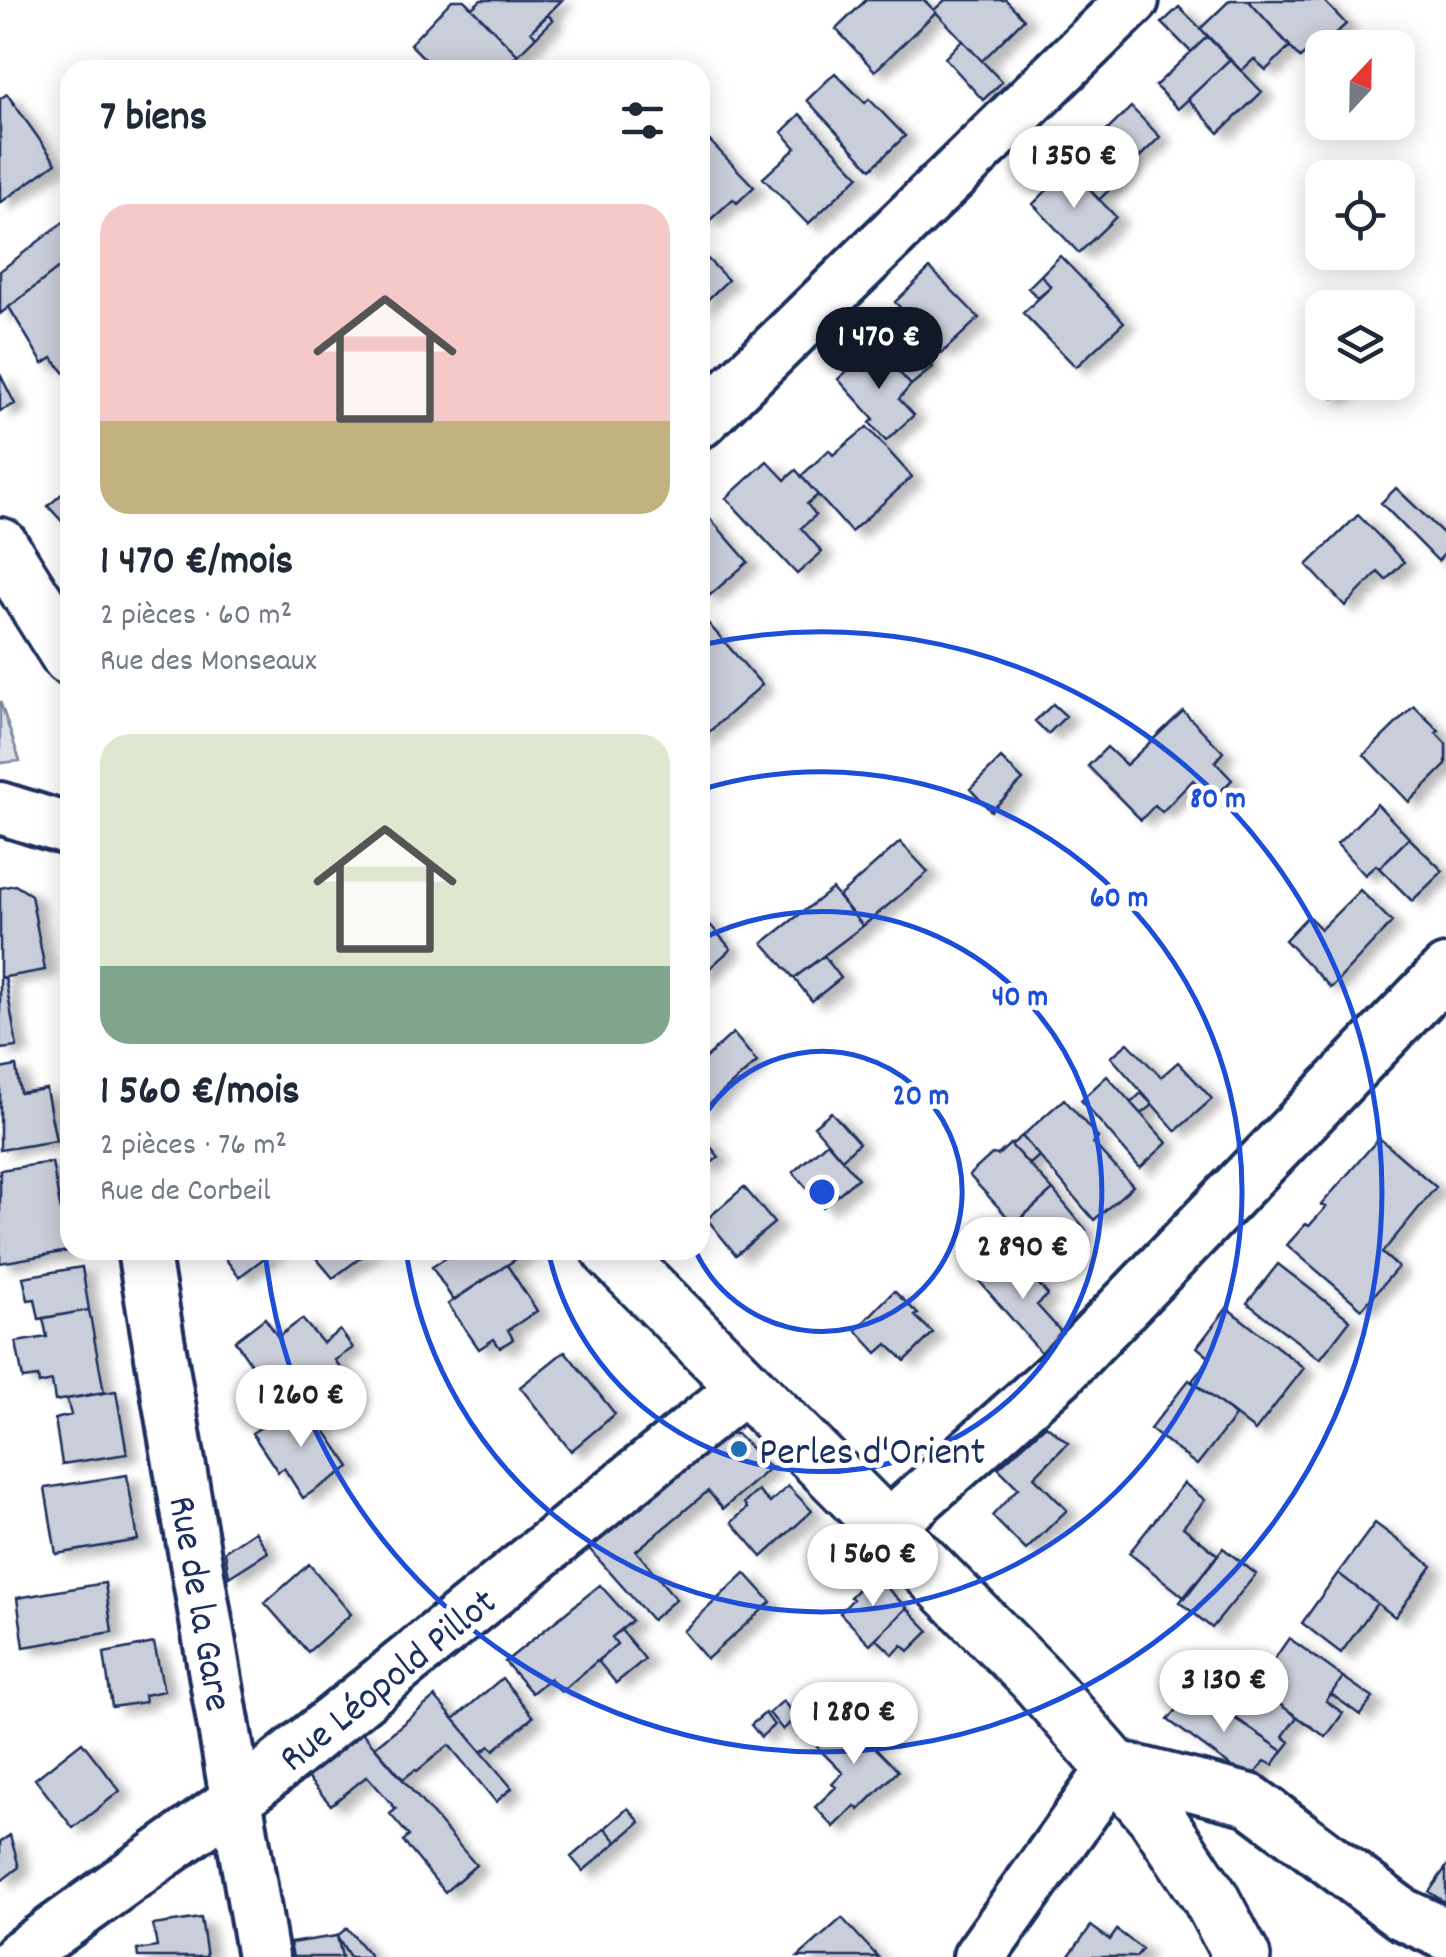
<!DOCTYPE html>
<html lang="fr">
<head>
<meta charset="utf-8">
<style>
	:root { --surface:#fff; --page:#f2f2f3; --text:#1f2937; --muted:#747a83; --accent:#111827 }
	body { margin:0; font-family:Dekko,sans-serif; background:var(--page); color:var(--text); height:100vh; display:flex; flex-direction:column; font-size:38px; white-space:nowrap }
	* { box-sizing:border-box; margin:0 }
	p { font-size:32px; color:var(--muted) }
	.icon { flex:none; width:55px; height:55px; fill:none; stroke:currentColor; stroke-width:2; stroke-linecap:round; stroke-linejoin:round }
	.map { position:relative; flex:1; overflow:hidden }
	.drawer { position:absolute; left:60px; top:60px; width:650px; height:1200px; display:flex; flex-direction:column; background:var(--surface); border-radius:30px; box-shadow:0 5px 25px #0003 }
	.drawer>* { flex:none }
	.needle { width:65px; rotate:22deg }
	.buttons { position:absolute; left:1305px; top:30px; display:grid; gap:20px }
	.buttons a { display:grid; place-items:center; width:110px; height:110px; border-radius:20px; background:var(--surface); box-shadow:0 5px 25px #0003; font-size:50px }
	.price { position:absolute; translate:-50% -85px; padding:0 22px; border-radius:35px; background:#fff; color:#222; font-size:32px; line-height:65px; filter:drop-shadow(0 2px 5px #0008) }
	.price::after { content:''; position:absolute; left:50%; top:60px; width:30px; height:22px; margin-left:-15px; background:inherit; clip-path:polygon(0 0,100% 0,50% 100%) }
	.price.active { background:var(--accent); color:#fff }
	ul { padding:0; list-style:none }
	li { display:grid; align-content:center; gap:20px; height:530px; padding:0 40px }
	li span { display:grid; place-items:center; height:310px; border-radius:30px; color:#555 }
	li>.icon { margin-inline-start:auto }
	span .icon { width:180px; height:180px; fill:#fffc; stroke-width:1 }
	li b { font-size:42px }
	h2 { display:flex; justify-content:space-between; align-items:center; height:120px; padding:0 40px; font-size:42px }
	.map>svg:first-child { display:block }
	.green { fill:#dee1e7; stroke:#7c88a2; stroke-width:2.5 }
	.building { fill:#caceda; stroke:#1b2f5e; stroke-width:2.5; filter:url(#shadow) }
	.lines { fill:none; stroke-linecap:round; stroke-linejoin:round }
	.street-casing { stroke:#1b2f5e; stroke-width:58 }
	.secondary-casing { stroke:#1b2f5e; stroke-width:62 }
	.street { stroke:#fff; stroke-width:50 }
	.secondary { stroke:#fff; stroke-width:55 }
	.ring { fill:none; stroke:#1d4ed8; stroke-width:5 }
	.poi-dot { fill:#1f6fb2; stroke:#fff; stroke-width:4 }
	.labels { text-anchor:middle; stroke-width:10; stroke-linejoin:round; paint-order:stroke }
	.poi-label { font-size:40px; fill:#1b2f5e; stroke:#fff; text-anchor:start }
	.street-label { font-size:40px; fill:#1b2f5e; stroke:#fff }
	.centre { fill:#1d4ed8; stroke:#fff; stroke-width:5 }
	.ring-label { font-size:30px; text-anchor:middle; font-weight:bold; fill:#1d4ed8; stroke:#fff; stroke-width:10; stroke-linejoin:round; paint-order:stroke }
</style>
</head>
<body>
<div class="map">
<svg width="1446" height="1957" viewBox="0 0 1446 1957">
	<defs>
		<filter id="shadow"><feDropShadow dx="11" dy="6" stdDeviation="5" flood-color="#0004"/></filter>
	</defs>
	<rect width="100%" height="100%" fill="#fff"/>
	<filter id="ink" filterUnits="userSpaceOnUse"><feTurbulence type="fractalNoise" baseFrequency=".01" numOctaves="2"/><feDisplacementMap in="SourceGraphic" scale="20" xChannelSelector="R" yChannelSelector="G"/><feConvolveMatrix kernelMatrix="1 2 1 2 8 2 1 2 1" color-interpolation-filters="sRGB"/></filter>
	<g filter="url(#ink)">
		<path class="green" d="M 0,701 L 20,761 L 0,763 Z"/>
		<path class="building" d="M 452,0 L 464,0 L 518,55 L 514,58 L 526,70 L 481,70 L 479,68 L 477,70 L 436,70 L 410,44 Z
			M 481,0 L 562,0 L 531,31 L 536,37 L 518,55 L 472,8 Z
			M 866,0 L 924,0 L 936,12 L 875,71 L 836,29 Z
			M 945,0 L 1006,0 L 1024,19 L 982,61 L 934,10 Z
			M 1230,0 L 1248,0 L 1290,46 L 1266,70 L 1254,59 L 1241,71 L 1200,29 Z
			M 1248,0 L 1323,0 L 1346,24 L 1327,42 L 1322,39 L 1300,58 Z
			M 1179,7 L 1208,36 L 1191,52 L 1162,23 Z
			M 548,15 L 553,20 L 536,37 L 531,31 Z
			M 1208,36 L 1230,59 L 1178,109 L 1155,86 Z
			M 962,40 L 1002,82 L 983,100 L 945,58 Z
			M 1230,59 L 1262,92 L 1219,133 L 1188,99 Z
			M 835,73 L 865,103 L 869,99 L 905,136 L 871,169 L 807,100 Z
			M 7,94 L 56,163 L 0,203 L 0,99 Z
			M 1131,107 L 1160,137 L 1112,184 L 1114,185 L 1099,200 L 1069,168 Z
			M 800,114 L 859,176 L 808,224 L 763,178 L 796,148 L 782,132 Z
			M 705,136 L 754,187 L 737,203 L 733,199 L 709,221 L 700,212 L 700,140 Z
			M 1069,168 L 1116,217 L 1079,253 L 1033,204 Z
			M 70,217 L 70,271 L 64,264 L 0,314 L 0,271 Z
			M 700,251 L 728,280 L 701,306 L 700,304 Z
			M 1060,256 L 1124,322 L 1076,367 L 1023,313 L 1051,287 L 1041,275 Z
			M 64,264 L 70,271 L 70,379 L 52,358 L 43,364 L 9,307 Z
			M 930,268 L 979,318 L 942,353 L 895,302 Z
			M 1041,275 L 1051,287 L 1038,298 L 1028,288 Z
			M 896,327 L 933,367 L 911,385 L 875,346 Z
			M 875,346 L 911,385 L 899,399 L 914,415 L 886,441 L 870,423 L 874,419 L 838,379 Z
			M 0,374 L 15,404 L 0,411 Z
			M 1322,378 L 1322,382 L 1350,382 L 1334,398 L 1319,382 Z
			M 867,427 L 912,477 L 851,532 L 801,476 L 829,450 L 833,455 Z
			M 767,461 L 785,480 L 796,470 L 818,495 L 807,504 L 816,515 L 801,528 L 822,552 L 797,574 L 726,498 Z
			M 1396,488 L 1446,536 L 1446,552 L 1438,561 L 1381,503 Z
			M 65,491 L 70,498 L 70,530 L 48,506 Z
			M 1358,515 L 1404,562 L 1386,580 L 1378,572 L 1345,606 L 1307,565 Z
			M 708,516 L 748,562 L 709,596 L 700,586 L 700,523 Z
			M 707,622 L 762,685 L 700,740 L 700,627 Z
			M 1053,704 L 1066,716 L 1048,734 L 1035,721 Z
			M 1414,706 L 1439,731 L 1436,733 L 1446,744 L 1446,765 L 1409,802 L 1364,755 Z
			M 1183,711 L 1223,752 L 1215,762 L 1232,780 L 1212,800 L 1193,780 L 1162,812 L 1155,805 L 1141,820 L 1088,766 L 1107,747 L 1126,765 Z
			M 1001,758 L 1023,780 L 991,811 L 970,789 Z
			M 1377,804 L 1409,838 L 1379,868 L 1376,865 L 1365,875 L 1337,844 Z
			M 1409,838 L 1443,871 L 1412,901 L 1379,868 Z
			M 900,842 L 928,872 L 863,926 L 838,897 Z
			M 15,885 L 31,895 L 45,970 L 0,978 L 0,888 Z
			M 832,889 L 863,926 L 794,978 L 763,943 Z
			M 1360,890 L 1392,922 L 1331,988 L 1285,940 L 1308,916 L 1321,929 Z
			M 700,913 L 731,949 L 700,977 Z
			M 824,956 L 841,978 L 812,1001 L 794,978 Z
			M 5,977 L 17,1047 L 0,1049 L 0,978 Z
			M 733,1033 L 757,1062 L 700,1112 L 700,1063 Z
			M 1128,1043 L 1161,1077 L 1178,1062 L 1212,1099 L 1176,1131 L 1111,1057 Z
			M 16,1066 L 20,1093 L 46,1089 L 56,1141 L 0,1150 L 0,1069 Z
			M 1107,1076 L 1167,1143 L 1140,1168 L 1081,1100 Z
			M 1141,1093 L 1153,1105 L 1141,1114 L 1131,1103 Z
			M 1064,1099 L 1098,1138 L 1093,1143 L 1133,1186 L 1094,1220 L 1022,1136 Z
			M 831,1112 L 859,1143 L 842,1159 L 814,1126 Z
			M 700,1134 L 719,1157 L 707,1166 L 700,1158 Z
			M 1022,1136 L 1039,1156 L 1029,1165 L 1011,1145 Z
			M 1379,1138 L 1436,1187 L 1382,1253 L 1398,1267 L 1362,1309 L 1287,1245 L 1306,1224 L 1309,1226 L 1326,1207 L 1321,1205 Z
			M 827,1142 L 858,1178 L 823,1207 L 793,1172 Z
			M 1010,1144 L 1053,1190 L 1014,1224 L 969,1175 L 992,1154 L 998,1155 Z
			M 52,1162 L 68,1251 L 0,1263 L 0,1170 Z
			M 744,1187 L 774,1223 L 736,1255 L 707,1219 Z
			M 1053,1190 L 1086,1230 L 1066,1247 L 1061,1241 L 1048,1254 L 1019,1220 Z
			M 1061,1241 L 1066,1247 L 1053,1259 L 1048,1254 Z
			M 219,1250 L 275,1250 L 239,1277 Z
			M 313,1250 L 371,1250 L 333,1278 L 311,1252 Z
			M 458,1250 L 530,1250 L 453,1300 L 432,1267 Z
			M 1013,1254 L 1048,1295 L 1037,1305 L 1063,1334 L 1043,1355 L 980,1282 Z
			M 1278,1264 L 1350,1320 L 1320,1359 L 1247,1303 Z
			M 507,1265 L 537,1311 L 508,1330 L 513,1339 L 500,1348 L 494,1339 L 479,1349 L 448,1304 Z
			M 82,1267 L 89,1310 L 39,1319 L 35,1299 L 28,1300 L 23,1277 Z
			M 894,1291 L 918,1314 L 915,1316 L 933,1333 L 905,1361 L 887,1344 L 877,1353 L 856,1330 Z
			M 1227,1308 L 1304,1368 L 1255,1431 L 1192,1381 L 1210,1358 L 1197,1347 Z
			M 89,1310 L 104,1392 L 55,1401 L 52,1381 L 39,1384 L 38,1377 L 23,1379 L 16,1342 L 47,1337 L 43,1318 Z
			M 265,1318 L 278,1337 L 302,1319 L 323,1343 L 340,1330 L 353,1348 L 335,1360 L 344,1373 L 285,1412 L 235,1341 Z
			M 565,1351 L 615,1414 L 571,1451 L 520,1387 Z
			M 1189,1380 L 1236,1415 L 1197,1465 L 1150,1429 Z
			M 116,1391 L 127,1454 L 62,1464 L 55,1419 L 71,1415 L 67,1399 Z
			M 298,1403 L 311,1423 L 317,1419 L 350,1467 L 303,1498 L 284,1468 L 278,1472 L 252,1433 Z
			M 1046,1425 L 1068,1443 L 1034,1477 L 1067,1510 L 1026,1550 L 992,1516 L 1018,1488 L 998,1468 Z
			M 737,1434 L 770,1468 L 723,1509 L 708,1491 L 636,1551 L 676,1599 L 652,1620 L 585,1544 L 717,1435 Z
			M 127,1475 L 138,1540 L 56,1554 L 45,1488 Z
			M 1184,1483 L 1205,1500 L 1183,1527 L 1218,1555 L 1185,1598 L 1129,1553 Z
			M 788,1486 L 812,1511 L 762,1557 L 732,1522 L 747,1508 L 744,1503 L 758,1491 L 770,1503 Z
			M 1375,1523 L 1432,1566 L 1395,1617 L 1338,1573 Z
			M 255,1531 L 268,1552 L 229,1577 L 225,1551 Z
			M 1223,1548 L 1256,1574 L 1212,1628 L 1180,1602 Z
			M 309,1564 L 351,1614 L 308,1652 L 265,1603 Z
			M 745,1573 L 771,1602 L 707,1659 L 683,1631 Z
			M 1338,1573 L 1377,1603 L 1341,1653 L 1302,1623 Z
			M 873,1574 L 907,1608 L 870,1644 L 840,1613 L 853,1599 L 850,1597 Z
			M 105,1583 L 112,1632 L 24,1647 L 17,1598 Z
			M 600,1585 L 632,1621 L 612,1637 L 617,1644 L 561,1692 L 550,1678 L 532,1693 L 505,1662 Z
			M 907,1608 L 929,1631 L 909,1651 L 902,1645 L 893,1655 L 876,1638 Z
			M 621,1630 L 645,1659 L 616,1683 L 598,1661 L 617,1644 L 612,1637 Z
			M 1289,1638 L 1343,1677 L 1326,1701 L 1343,1713 L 1326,1737 L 1255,1687 Z
			M 154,1643 L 164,1691 L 144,1695 L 145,1702 L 112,1707 L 104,1653 Z
			M 1343,1677 L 1373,1698 L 1360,1715 L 1331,1694 Z
			M 502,1678 L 533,1717 L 494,1750 L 490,1746 L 482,1752 L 454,1719 Z
			M 1246,1679 L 1297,1717 L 1283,1736 L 1290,1742 L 1283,1751 L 1224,1711 Z
			M 1194,1689 L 1283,1751 L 1273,1765 L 1265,1761 L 1250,1780 L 1168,1720 Z
			M 435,1697 L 512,1788 L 496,1802 L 449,1745 L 417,1771 L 415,1770 L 403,1779 L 375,1747 Z
			M 783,1701 L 796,1717 L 783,1730 L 769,1713 Z
			M 857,1707 L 878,1728 L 867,1739 L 898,1771 L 859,1810 L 855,1806 L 834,1827 L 815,1807 L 836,1787 L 832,1784 L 843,1773 L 817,1747 Z
			M 765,1713 L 774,1725 L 761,1737 L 751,1725 Z
			M 359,1729 L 476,1865 L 445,1892 L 403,1841 L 409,1836 L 390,1814 L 396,1809 L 367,1776 L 331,1805 L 304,1774 Z
			M 82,1742 L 120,1791 L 73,1828 L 35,1779 Z
			M 628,1808 L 640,1822 L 617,1842 L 605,1828 Z
			M 605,1828 L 617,1842 L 583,1871 L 571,1857 Z
			M 10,1835 L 19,1867 L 0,1882 L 0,1842 Z
			M 1446,1867 L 1446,1903 L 1429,1892 Z
			M 201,1918 L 207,1957 L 138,1957 L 137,1950 L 157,1947 L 153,1925 Z
			M 842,1918 L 878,1957 L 798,1957 Z
			M 1091,1926 L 1110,1940 L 1117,1930 L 1142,1949 L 1136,1957 L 1068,1957 Z
			M 347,1928 L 370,1956 L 369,1957 L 350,1957 L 337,1936 Z
			M 337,1936 L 342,1957 L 293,1957 L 290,1943 Z"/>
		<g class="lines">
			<g class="street-casing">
				<path id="street" d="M 700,422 L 1133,0
					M 0,808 L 70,830
					M 143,1250 L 263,1957
					M 885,1529 L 1060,1373 L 1446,971
					M 18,1957 L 236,1800 L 745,1387
					M 979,1957 L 1115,1766 L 1250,1800 L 1402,1914 L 1446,1934"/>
			</g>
			<g class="secondary-casing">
				<path id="secondary" d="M 0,546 L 70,657
					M 610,1250 L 1034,1676 L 1155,1815 L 1210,1897 L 1242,1957"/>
			</g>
			<use href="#street" class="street"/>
			<use href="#secondary" class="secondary"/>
		</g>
	</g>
	<g class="ring">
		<path d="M700 1123A140 140 0 1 1 695 1250"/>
		<path d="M701 939A280 280 0 1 1 548 1250"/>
		<path d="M703 789A420 420 0 1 1 406 1250"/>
		<path d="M701 645A560 560 0 1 1 265 1251"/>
	</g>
	<circle class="poi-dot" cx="739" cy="1449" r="10"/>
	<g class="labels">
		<g class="poi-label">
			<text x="759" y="1463">Perles d'Orient</text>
		</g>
		<g class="street-label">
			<text transform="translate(203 1603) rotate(80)" y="14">Rue de la Gare</text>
			<text transform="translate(386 1678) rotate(-39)" y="14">Rue Léopold Pillot</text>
		</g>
	</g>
	<circle cx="822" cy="1192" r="15" class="centre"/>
	<g class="ring-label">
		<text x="1218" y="807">80 m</text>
		<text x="1119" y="906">60 m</text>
		<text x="1020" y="1005">40 m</text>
		<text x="921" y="1104">20 m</text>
	</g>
</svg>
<div class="buttons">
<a><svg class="needle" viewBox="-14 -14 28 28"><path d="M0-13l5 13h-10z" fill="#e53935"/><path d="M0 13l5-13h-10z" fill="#747a83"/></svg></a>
<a><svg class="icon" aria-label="locate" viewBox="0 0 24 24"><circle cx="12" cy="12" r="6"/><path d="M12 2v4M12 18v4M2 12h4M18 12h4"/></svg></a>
<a><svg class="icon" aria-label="layers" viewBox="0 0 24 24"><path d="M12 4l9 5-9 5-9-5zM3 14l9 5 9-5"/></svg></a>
</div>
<b class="price" style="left:1074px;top:211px">1 350 €</b>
<b class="price active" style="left:879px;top:392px">1 470 €</b>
<b class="price" style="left:1023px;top:1302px">2 890 €</b>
<b class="price" style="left:301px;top:1450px">1 260 €</b>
<b class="price" style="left:873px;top:1609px">1 560 €</b>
<b class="price" style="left:1224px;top:1735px">3 130 €</b>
<b class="price" style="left:854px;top:1767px">1 280 €</b>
<section class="drawer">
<h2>7 biens<svg class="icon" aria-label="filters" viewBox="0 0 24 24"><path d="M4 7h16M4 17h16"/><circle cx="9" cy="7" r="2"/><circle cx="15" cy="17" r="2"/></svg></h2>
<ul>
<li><span style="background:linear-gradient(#f6c9c9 70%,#c2b280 0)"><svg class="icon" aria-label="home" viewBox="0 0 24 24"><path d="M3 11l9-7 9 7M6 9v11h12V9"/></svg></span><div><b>1 470 €/mois</b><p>2 pièces · 60 m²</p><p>Rue des Monseaux</p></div></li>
<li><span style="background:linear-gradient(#dfe7d0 75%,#7fa58c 0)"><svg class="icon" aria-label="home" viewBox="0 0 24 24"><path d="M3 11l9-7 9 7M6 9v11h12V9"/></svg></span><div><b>1 560 €/mois</b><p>2 pièces · 76 m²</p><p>Rue de Corbeil</p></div></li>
</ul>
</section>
</div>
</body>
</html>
